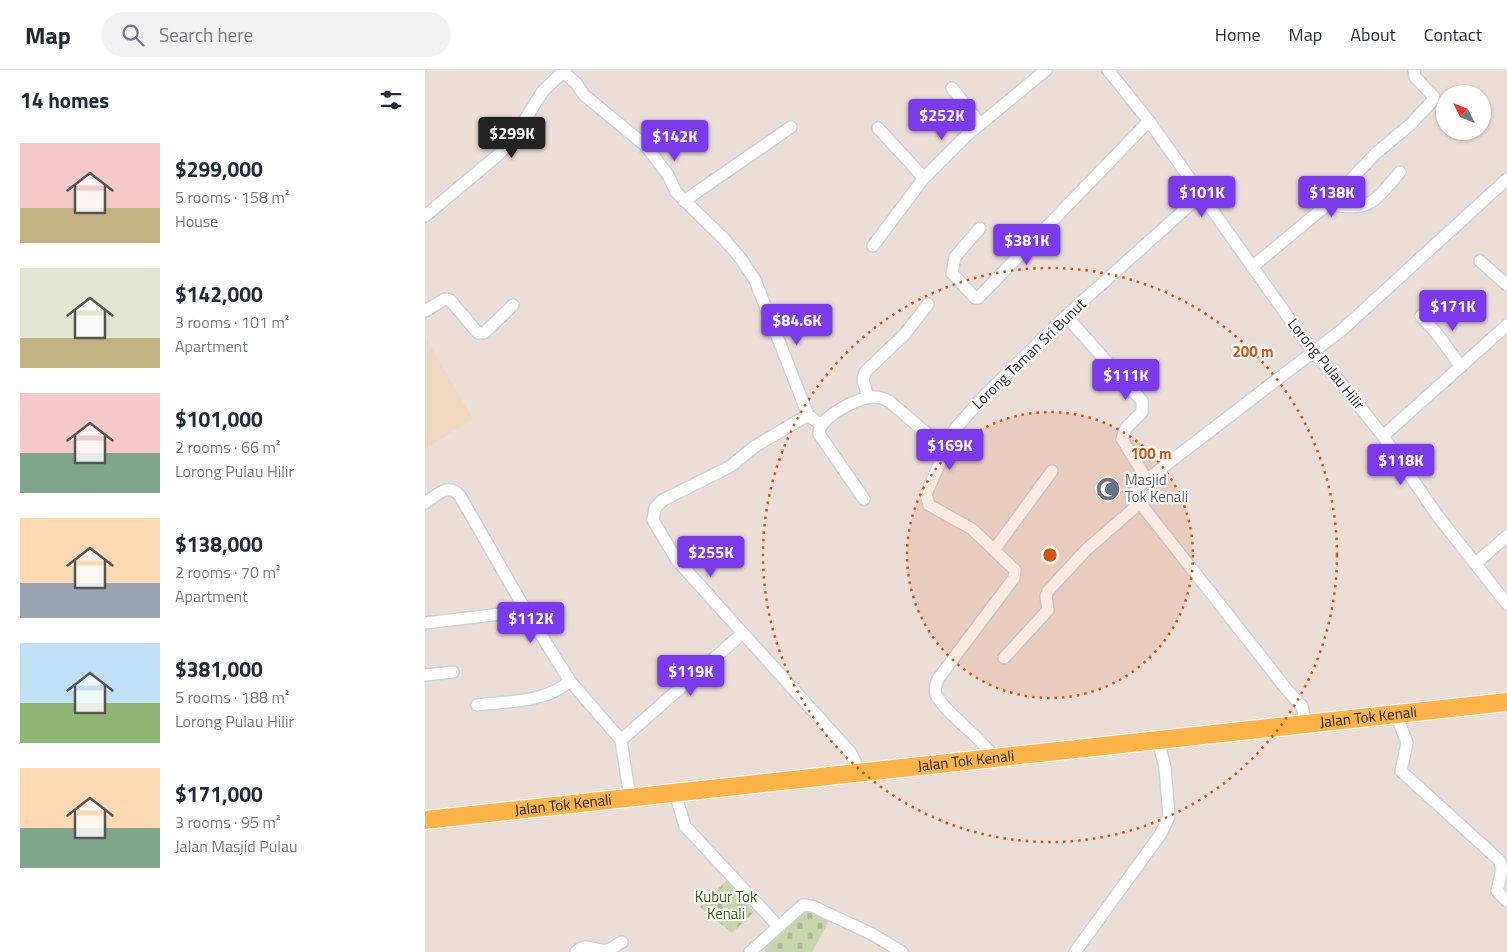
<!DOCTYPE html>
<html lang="en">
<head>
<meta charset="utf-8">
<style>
	:root { --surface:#fff; --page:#f2f2f3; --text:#1f2937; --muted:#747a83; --line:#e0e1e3; --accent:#7c3aed }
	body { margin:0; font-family:"Titillium Web",sans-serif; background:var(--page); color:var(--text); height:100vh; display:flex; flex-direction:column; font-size:19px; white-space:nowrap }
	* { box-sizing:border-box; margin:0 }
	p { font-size:16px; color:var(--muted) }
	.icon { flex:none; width:28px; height:28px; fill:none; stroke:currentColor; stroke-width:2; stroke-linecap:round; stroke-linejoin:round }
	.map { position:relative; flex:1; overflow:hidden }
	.drawer { display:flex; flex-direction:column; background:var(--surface); width:425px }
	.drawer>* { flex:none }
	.needle { width:32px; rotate:312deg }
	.tools { position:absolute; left:1011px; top:15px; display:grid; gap:10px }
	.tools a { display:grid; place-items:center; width:55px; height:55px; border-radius:50%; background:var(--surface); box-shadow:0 1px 4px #0004; font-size:25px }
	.price { position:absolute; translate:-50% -42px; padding:0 11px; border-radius:5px; background:var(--accent); color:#fff; font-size:16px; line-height:32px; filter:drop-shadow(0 1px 2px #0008) }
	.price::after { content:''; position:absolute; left:50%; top:30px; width:15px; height:11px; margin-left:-8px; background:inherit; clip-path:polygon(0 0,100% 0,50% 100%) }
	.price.active { background:#222; color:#fff }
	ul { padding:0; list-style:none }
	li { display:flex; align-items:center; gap:15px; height:125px; padding:0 20px }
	li span { display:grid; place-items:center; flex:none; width:140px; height:100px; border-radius:0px; color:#555 }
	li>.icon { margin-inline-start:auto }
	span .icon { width:60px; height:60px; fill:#fffc; stroke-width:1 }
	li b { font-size:21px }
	h2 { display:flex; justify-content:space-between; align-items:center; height:60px; padding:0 20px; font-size:21px }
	header { display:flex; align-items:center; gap:30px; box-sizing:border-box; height:70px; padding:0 25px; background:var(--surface); border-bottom:1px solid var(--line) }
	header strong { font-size:24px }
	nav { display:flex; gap:28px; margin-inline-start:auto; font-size:18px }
	.search { width:350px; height:45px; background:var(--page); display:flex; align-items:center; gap:12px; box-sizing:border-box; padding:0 18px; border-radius:28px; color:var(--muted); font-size:19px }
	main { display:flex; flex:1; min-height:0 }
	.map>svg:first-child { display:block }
	.education { fill:#efd9c3 }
	.cemetery { fill:url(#cemetery-stones) }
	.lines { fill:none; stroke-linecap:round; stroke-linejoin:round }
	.street-casing { stroke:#cbd3e2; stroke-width:14 }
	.primary-casing { stroke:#fff; stroke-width:20 }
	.street { stroke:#fff; stroke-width:11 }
	.primary { stroke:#fcb449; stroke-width:18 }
	.ring { fill:none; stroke:#d5540f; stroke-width:2.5; stroke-dasharray:2.5 5 }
	.labels { text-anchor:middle; stroke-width:4.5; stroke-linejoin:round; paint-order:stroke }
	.street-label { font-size:15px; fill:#262626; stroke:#fff }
	.worship-label { font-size:15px; fill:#5b616d; stroke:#fff; text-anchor:start }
	.park-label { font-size:15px; fill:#336713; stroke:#fff }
	.centre { fill:#d5540f; stroke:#fff; stroke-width:2.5 }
	.ring-label { font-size:15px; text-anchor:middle; font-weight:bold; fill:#d5540f; stroke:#fff; stroke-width:4.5; stroke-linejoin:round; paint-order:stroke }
</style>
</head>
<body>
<header>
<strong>Map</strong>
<div class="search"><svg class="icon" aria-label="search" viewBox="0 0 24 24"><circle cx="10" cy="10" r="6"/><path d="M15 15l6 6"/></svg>Search here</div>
<nav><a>Home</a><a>Map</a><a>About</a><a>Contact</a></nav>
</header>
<main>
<section class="drawer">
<h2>14 homes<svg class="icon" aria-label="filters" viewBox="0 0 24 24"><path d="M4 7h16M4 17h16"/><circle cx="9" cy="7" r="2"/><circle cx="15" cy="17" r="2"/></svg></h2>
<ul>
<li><span style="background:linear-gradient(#f6c9c9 65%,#c2b280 0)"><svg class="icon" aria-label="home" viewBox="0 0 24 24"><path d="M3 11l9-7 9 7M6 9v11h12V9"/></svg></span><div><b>$299,000</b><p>5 rooms · 158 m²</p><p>House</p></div></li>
<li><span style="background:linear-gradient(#dfe7d0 70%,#c2b280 0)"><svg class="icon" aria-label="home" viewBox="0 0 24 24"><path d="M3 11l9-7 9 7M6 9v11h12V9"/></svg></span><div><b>$142,000</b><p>3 rooms · 101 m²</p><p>Apartment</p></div></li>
<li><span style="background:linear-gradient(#f6c9c9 60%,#7fa58c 0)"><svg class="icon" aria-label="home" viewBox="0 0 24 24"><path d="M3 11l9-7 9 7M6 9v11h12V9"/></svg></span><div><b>$101,000</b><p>2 rooms · 66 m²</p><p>Lorong Pulau Hilir</p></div></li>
<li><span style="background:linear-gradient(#ffd9b3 65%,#9aa5b1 0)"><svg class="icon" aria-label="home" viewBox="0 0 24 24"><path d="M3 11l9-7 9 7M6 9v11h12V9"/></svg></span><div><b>$138,000</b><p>2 rooms · 70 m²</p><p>Apartment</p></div></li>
<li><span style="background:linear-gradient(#bfe0f5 60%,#8fb573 0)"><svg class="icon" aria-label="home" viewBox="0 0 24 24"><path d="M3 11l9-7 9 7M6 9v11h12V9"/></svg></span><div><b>$381,000</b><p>5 rooms · 188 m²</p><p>Lorong Pulau Hilir</p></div></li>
<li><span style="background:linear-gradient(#ffd9b3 60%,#7fa58c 0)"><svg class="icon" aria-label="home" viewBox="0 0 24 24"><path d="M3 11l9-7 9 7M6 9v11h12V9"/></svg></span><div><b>$171,000</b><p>3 rooms · 95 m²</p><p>Jalan Masjid Pulau</p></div></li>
</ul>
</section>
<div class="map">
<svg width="1082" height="882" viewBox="0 0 1082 882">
	<defs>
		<pattern id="cemetery-stones" width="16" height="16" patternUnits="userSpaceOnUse" patternTransform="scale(1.25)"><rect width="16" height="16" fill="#c8d6ab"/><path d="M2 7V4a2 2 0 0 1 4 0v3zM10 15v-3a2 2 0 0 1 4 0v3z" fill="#acb893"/></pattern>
	</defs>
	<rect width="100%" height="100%" fill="#ebded6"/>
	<path class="education" d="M 0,267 L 48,349 L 0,379 Z"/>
	<path class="cemetery" d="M 302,810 L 329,842 L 307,863 L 275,837 Z
		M 381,841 L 404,851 L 387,882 L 341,882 L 339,880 L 369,846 Z"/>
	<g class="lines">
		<g class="street-casing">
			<path id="street" d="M 683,0 L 724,51 L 888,282 L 912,308 L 958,366 L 1012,445 L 1082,534
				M 138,2 L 151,13 L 159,25 L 221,76 L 243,105 L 251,122 L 300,170 L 316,189 L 330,210 L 383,345 L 395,354
				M 527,18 L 555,54
				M 453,58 L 499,108
				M 259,131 L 366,57
				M 903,134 L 951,83 L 986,54 L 1008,30 L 1009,27 L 990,7 L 989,0
				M 0,146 L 73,85 L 91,64 L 118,21 L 140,0
				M 555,158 L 530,187 L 527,203 L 550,228 L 553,228 L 724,51
				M 448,176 L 499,108 L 542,65 L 621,0
				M 1055,191 L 1082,215
				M 827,197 L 903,134 C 945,143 949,132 975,102
				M 0,241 L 20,229 L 25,230 L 53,263 L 59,263 L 88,235
				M 641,246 L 717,331 L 717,342 L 701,358 L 697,369 L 722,410
				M 996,246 L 1013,265 L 1036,297
				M 443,327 L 438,310 L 440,302 L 480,264 L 503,234
				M 383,345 L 329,377 L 306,396 L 238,430 L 230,438 L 228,450 L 251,489 L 425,682 L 430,691 L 431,703
				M 958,366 L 1082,255
				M 439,429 L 394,364 C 393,347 435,326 450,327 C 456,327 460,329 465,332 L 519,378
				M 0,433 C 12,425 23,412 35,426 L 101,541 L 145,611 L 196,670 L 205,728
				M 569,480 L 627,401
				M 1050,494 L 1082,466
				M 0,553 L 101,541
				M 579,588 L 623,540 L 621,526 L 623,521 L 661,480 L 715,433
				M 0,605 L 28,602
				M 52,635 C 84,631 120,633 145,611
				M 971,644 L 982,673 L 976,701 L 1074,790 L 1077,799 L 1072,821 L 1082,831
				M 881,654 L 877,636 L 863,621 L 715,433 C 709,426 710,420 716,414 L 918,259 L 1082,109
				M 196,670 L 318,563
				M 569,688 C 557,667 517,641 511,624 C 509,618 511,614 513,609 L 589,508 L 590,500 L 547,459 L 504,435 L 501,424 L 530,359 L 560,325 L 641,246 L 777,124
				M 250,723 L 260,756 L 353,856
				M 151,882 C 161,871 170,882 182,880 C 188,879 191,874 197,872
				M 325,882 L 378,835 L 387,836 L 447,864 L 477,882
				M 650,882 L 735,765 L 744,747 L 740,697 L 733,670"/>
		</g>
		<g class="primary-casing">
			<g id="primary">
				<path id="s1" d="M 0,750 L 1082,632"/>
			</g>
		</g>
		<use href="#street" class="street"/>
		<use href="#primary" class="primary"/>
	</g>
	<circle cx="625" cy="485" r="143" fill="#d5540f" fill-opacity=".12"/>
	<g class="ring">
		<circle cx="625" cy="485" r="143"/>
		<circle cx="625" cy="485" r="287"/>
	</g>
	<defs>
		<g id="mosque-disc" transform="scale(1.25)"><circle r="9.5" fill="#6b7280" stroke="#fff"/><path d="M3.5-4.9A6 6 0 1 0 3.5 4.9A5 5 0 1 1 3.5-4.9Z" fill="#fff"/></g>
	</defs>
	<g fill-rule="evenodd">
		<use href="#mosque-disc" x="683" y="419"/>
	</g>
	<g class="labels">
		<g class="street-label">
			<text transform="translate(604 284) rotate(-44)" y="5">Lorong Taman Sri Bunut</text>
			<text transform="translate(901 294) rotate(51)" y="5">Lorong Pulau Hilir</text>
			<text dy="5" stroke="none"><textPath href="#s1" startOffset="949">Jalan Tok Kenali</textPath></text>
			<text dy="5" stroke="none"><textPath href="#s1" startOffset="544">Jalan Tok Kenali</textPath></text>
			<text dy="5" stroke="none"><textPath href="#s1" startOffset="139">Jalan Tok Kenali</textPath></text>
		</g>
		<g class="worship-label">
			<text x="700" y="415">Masjid<tspan x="700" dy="17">Tok Kenali</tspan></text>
		</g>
		<g class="park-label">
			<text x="301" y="832">Kubur Tok<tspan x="301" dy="17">Kenali</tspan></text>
		</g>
	</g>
	<circle cx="625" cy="485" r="8" class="centre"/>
	<g class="ring-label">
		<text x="828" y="287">200 m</text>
		<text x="726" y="389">100 m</text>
	</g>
</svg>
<div class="tools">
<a><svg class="needle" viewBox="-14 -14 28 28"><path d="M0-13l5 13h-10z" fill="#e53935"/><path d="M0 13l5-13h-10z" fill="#747a83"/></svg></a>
</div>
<b class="price" style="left:517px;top:71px">$252K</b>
<b class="price active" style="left:87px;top:89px">$299K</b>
<b class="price" style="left:250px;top:92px">$142K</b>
<b class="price" style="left:777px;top:148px">$101K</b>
<b class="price" style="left:907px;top:148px">$138K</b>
<b class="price" style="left:602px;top:196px">$381K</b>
<b class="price" style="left:1028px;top:262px">$171K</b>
<b class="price" style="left:372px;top:276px">$84.6K</b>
<b class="price" style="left:701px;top:331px">$111K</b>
<b class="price" style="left:525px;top:401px">$169K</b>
<b class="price" style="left:976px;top:416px">$118K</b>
<b class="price" style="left:286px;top:508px">$255K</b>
<b class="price" style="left:106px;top:574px">$112K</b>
<b class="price" style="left:266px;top:627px">$119K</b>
</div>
</main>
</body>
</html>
